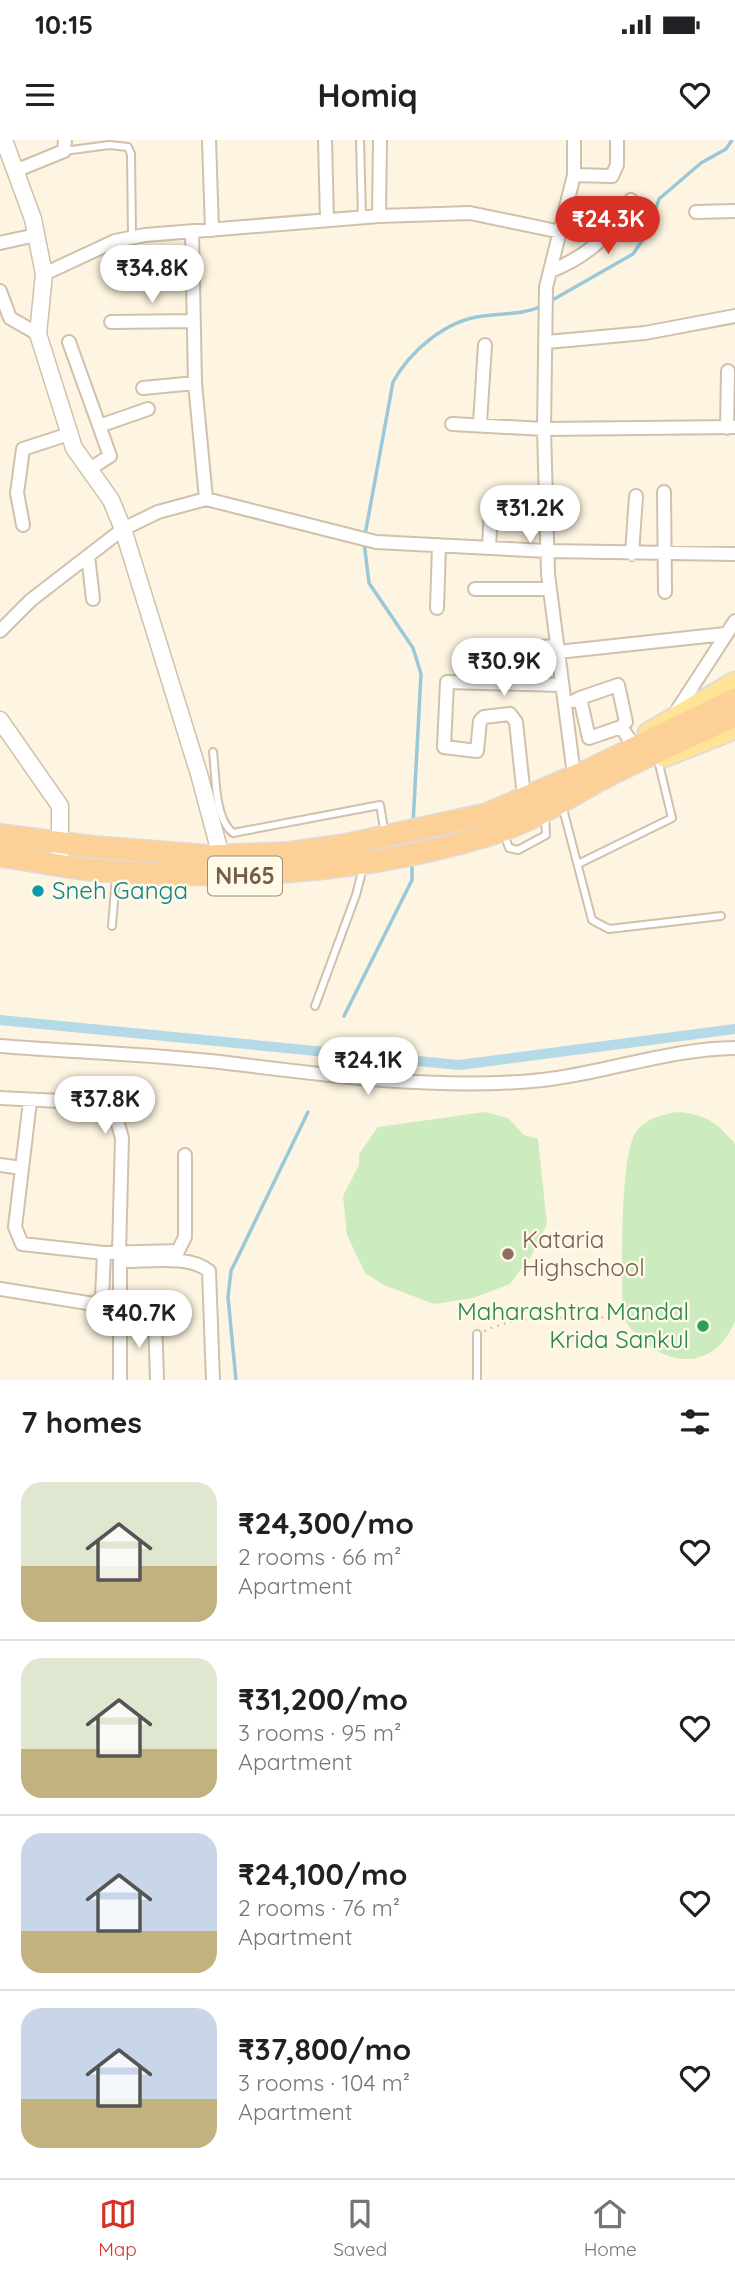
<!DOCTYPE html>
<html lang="en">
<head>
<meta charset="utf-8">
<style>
	:root { --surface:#fff; --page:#f6f6f6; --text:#202124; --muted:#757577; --line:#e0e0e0; --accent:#d93025 }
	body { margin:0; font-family:Quicksand,sans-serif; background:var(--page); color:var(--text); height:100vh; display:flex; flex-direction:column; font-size:26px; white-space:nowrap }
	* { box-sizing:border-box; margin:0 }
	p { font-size:23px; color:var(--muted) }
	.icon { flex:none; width:38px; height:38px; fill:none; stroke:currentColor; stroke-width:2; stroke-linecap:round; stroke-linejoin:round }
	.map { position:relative; height:1240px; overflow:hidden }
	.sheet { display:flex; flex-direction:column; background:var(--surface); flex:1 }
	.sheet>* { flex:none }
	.price { position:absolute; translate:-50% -60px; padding:0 16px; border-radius:24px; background:#fff; color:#222; font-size:23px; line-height:46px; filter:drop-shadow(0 2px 4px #0008) }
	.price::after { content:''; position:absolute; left:50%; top:42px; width:21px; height:16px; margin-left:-10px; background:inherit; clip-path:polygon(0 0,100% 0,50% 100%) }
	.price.current { background:var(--accent); color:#fff }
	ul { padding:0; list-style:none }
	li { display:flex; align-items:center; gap:21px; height:175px; padding:0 21px }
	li+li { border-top:2px solid var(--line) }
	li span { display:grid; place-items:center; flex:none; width:196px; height:140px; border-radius:21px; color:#555 }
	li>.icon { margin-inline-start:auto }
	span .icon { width:84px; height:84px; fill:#fffc; stroke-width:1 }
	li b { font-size:30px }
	h2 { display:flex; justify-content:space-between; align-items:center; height:84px; padding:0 21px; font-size:30px }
	.status { display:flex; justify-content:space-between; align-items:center; height:49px; padding:0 35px; background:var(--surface); direction:ltr }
	.status svg { height:19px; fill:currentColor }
	header { display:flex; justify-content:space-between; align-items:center; height:91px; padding:0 21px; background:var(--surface); font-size:32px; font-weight:700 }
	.tab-bar { display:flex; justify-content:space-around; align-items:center; height:98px; border-top:2px solid var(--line); background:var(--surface); font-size:19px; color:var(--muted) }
	.tab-bar a { display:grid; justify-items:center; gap:4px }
	.tab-bar .current { color:var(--accent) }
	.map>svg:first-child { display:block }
	.green { fill:#ccebbf }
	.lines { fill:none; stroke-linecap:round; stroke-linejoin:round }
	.stream { stroke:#9bc8d9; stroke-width:3.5 }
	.canal { stroke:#b5dae7; stroke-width:10 }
	.service-casing { stroke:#d1c0ab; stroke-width:10 }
	.minor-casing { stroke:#d1c0ab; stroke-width:16 }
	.tertiary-casing { stroke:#d1c0ab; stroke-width:19 }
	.primary-casing { stroke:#e1dbd7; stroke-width:23 }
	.trunk-casing { stroke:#e1dbd7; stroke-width:24 }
	.path { stroke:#d8ba9b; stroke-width:2; stroke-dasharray:2 5; stroke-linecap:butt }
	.service { stroke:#fff; stroke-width:6 }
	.minor { stroke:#fff; stroke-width:12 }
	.tertiary { stroke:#fff; stroke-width:16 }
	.primary { stroke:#ffe496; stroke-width:19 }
	.trunk { stroke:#fcd096; stroke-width:21 }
	.culture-dot { fill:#0f9aa8; stroke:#fff9e8; stroke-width:2.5 }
	.education-dot { fill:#8d6e63; stroke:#fff9e8; stroke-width:2.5 }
	.leisure-dot { fill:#2e9e5b; stroke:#fff9e8; stroke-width:2.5 }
	.labels { text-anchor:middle; stroke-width:5; stroke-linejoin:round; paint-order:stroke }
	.shield { fill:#fff9e8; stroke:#9e8c77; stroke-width:2 }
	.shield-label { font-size:23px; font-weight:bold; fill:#755d47 }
	.culture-label { font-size:24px; fill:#0d838f; stroke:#fff9e8; text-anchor:start }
	.education-label { font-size:24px; fill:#785e54; stroke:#fff9e8; text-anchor:start }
	.leisure-label { font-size:24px; fill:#27864d; stroke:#fff9e8; text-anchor:end }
</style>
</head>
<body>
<div class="status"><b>10:15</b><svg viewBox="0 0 49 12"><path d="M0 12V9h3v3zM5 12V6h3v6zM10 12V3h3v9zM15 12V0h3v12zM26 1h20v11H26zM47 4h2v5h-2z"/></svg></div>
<header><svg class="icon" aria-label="menu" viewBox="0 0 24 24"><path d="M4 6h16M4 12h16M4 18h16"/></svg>Homiq<svg class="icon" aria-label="heart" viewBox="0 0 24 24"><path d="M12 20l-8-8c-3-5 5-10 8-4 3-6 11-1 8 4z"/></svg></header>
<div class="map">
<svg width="735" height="1240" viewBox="0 0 735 1240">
	<rect width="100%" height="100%" fill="#fdf5e1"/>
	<path class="green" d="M 485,972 L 508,978 L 524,995 L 538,999 L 547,1084 L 531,1116 L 510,1144 L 473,1158 L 434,1164 L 384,1145 L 365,1133 L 347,1095 L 343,1056 L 359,1025 L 359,1014 L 378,987 Z
		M 676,972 C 705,974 717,982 735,1004 L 735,1181 C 711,1240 651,1224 622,1176 C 623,1141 618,1011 638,989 C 648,978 662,975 676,972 Z"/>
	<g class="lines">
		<path class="stream" d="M 549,162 L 633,114 L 648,92 L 659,59 L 701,23 L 726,9 L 732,0
			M 365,395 L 393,242 C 410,211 446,180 483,176 C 503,173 523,175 542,166
			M 364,402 L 369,443 L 413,508 L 421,534 L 413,684
			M 344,876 L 412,740 L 412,723
			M 236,1240 L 228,1157 L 231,1131 L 308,972"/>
		<path class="canal" d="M 0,880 L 459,925 L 735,889"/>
		<g class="service-casing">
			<path id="service" d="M 360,0 L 362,78
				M 64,11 L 109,5 L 128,7 L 131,14 L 132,97
				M 213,612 C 216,635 214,678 233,693 L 380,665 L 385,694
				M 562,665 L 592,780 L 609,789 L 721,776
				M 504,693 L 509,708 L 518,710 L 546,695 L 545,676
				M 578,724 L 672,678 L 658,620
				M 112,786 L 116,736
				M 315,866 L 356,755 L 363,728
				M 477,1240 L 477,1194"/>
		</g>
		<g class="minor-casing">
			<path id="minor" d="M 209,0 L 212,90
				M 325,0 L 327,80
				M 15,31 L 64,11 L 65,0
				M 574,35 L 612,36 L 617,25 L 617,0
				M 696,72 L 735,71
				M 379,76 L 380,0
				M 192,91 L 195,243 L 206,359
				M 0,103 L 36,95
				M 551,131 C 594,113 605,97 631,60
				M 44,134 L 115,101 L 145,95 L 379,76 L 470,73 L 561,92
				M 0,151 L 10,178 L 38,194
				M 111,182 L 194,181
				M 69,202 L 110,316 L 88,330
				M 547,202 L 645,193 L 735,176
				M 143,248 L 195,243
				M 480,283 L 485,205
				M 452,284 L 544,289 L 735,287
				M 99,286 L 148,269
				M 727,288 L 728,231
				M 664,352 L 665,452
				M 23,385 L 17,353 L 23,309 L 69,294
				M 489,408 L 491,369
				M 632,414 L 636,356
				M 88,416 L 93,459
				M 475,449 L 550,449
				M 437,468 L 439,405
				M 0,491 L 31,460 L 123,389 L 158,372 L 206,359 L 376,402 L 547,411 L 735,414
				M 502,509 L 557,506
				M 558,512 L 725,494
				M 580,558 L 618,545 L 626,582 L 621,587 L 632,603
				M 574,561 L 580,558 L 589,598 L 621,587
				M 674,575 L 735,481
				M 574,635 L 548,434 L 544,289 L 546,147 L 574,35 L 574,0
				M 524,657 L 516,582 L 510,574 L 484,577 L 480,581 L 477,611 L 444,607 L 447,542 L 562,545
				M 0,906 C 76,912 153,914 228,923 C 326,935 421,948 520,942 C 593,938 662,909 735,908
				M 0,958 L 100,963 L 115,973 L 122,998 L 119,1113
				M 30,961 L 15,1087 L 22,1104 L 104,1113 L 178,1111 L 185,1097 L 185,1015
				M 0,1025 L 22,1028
				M 0,1149 L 94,1164 L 102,1158 L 104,1113
				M 120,1178 L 155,1179 L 157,1240
				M 120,1240 L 120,1121 C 145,1122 189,1114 209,1131 L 213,1240"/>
		</g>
		<g class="tertiary-casing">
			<path id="tertiary" d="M 4,0 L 33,79 L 44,134 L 38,194 L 74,308 L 111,360 L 123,389 L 199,634 L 221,716
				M 0,580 L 60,666 L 60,713"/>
		</g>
		<g class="primary-casing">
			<path id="primary" d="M 648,593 L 735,542
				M 664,617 L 735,589"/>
		</g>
		<g class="trunk-casing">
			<path id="trunk" d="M 0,695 L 94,707 L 210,716 L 289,713 L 345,705 L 487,674 L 591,629 L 735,559
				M 0,716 C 31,720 63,727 94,730 C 229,741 363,734 492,694 C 529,682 563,661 596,642 C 641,618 689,597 735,576"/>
		</g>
		<path class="path" d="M 484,1191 C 526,1171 576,1181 622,1176"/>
		<use href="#service" class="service"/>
		<use href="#minor" class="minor"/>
		<use href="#tertiary" class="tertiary"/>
		<use href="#primary" class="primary"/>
		<use href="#trunk" class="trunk"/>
	</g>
	<circle class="culture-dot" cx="38" cy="751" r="7"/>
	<circle class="education-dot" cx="508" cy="1114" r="7"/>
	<circle class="leisure-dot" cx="703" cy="1186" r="7"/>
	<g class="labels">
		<rect class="shield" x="208" y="716.5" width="74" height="39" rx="5"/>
		<g class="shield-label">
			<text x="245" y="744">NH65</text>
		</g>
		<g class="culture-label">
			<text x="52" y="759">Sneh Ganga</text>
		</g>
		<g class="education-label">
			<text x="522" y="1108">Kataria<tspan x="522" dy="28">Highschool</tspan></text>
		</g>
		<g class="leisure-label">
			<text x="689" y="1180">Maharashtra Mandal<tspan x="689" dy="28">Krida Sankul</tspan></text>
		</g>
	</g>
</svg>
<b class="price current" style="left:608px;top:116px">₹24.3K</b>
<b class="price" style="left:152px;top:165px">₹34.8K</b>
<b class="price" style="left:530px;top:405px">₹31.2K</b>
<b class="price" style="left:504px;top:558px">₹30.9K</b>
<b class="price" style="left:368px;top:957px">₹24.1K</b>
<b class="price" style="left:105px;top:996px">₹37.8K</b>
<b class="price" style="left:139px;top:1210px">₹40.7K</b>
</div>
<section class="sheet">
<h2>7 homes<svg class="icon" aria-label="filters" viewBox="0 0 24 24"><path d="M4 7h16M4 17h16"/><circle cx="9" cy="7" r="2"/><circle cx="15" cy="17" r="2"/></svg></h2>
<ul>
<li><span style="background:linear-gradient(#dfe7d0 60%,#c2b280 0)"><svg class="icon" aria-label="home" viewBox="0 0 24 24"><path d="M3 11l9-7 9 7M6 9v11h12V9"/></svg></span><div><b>₹24,300/mo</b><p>2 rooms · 66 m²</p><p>Apartment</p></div><svg class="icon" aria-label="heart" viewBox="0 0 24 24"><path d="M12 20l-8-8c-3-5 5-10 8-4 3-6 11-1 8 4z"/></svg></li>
<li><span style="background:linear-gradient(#dfe7d0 65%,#c2b280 0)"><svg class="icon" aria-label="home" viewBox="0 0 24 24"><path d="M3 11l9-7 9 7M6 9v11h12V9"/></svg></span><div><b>₹31,200/mo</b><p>3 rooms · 95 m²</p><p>Apartment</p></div><svg class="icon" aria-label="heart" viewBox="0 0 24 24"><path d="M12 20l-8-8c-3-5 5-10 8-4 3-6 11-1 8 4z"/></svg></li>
<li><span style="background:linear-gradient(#c9d6e8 70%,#c2b280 0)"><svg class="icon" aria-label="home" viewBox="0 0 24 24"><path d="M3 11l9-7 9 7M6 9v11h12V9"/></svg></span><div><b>₹24,100/mo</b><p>2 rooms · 76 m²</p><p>Apartment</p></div><svg class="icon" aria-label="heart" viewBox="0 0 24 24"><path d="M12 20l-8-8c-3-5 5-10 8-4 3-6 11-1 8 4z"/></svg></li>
<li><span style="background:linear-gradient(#c9d6e8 65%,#c2b280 0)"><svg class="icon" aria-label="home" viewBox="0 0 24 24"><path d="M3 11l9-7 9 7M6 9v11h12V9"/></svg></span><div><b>₹37,800/mo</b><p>3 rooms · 104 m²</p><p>Apartment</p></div><svg class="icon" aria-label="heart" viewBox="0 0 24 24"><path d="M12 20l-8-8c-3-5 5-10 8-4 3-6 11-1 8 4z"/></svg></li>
</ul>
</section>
<nav class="tab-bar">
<a class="current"><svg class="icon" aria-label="map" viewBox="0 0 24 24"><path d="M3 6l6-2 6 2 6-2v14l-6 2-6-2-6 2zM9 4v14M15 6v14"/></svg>Map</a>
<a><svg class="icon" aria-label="saved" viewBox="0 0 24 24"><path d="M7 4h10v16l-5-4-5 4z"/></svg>Saved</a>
<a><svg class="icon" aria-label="home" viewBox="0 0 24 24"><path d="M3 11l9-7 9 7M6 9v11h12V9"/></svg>Home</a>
</nav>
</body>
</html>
